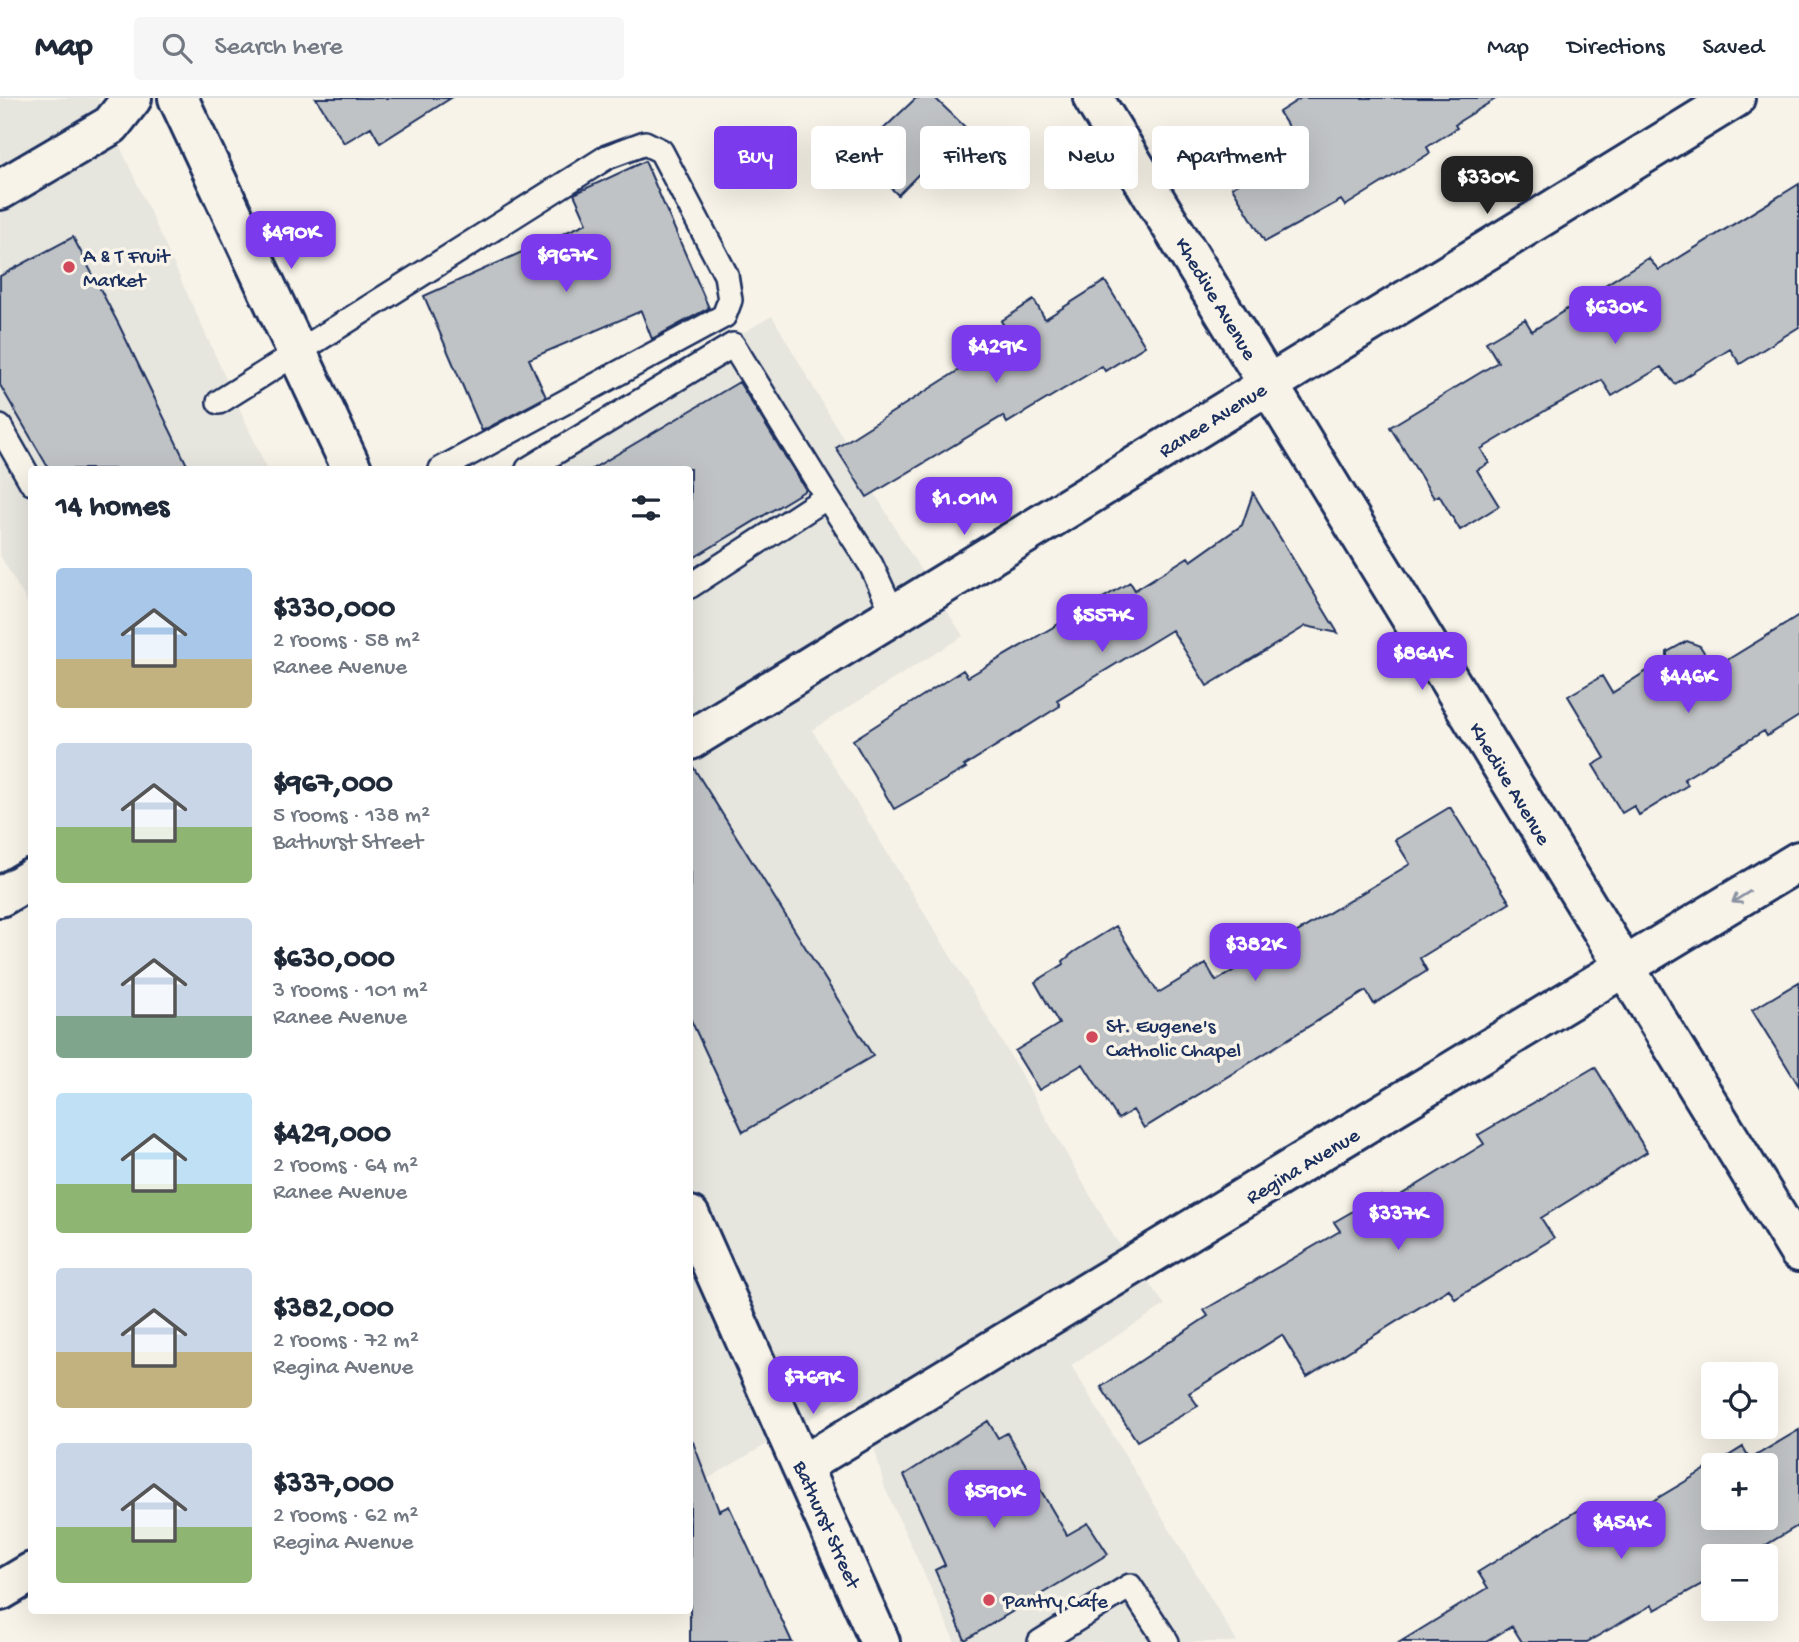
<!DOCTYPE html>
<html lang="en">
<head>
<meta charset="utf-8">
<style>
	:root { --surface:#fff; --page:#f6f6f7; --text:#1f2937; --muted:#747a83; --line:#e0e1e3; --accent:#7c3aed }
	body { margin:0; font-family:"Gochi Hand",sans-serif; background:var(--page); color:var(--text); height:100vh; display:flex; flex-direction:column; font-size:26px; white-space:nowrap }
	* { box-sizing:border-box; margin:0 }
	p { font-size:23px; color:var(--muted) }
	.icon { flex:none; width:38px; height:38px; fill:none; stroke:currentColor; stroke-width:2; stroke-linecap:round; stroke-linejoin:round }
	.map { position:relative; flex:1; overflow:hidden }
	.drawer { position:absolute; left:28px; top:368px; width:665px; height:1148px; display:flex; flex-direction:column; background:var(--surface); border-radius:7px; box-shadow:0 7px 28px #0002 }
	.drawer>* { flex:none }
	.hud { position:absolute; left:714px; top:28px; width:665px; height:63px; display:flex; gap:14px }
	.fabs { position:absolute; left:1701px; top:1264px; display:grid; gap:14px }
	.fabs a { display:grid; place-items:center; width:77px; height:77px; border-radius:7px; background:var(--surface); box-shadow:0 7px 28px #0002; font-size:35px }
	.price { position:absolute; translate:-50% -60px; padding:0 16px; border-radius:14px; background:var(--accent); color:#fff; font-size:23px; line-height:46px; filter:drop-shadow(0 2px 4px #0008) }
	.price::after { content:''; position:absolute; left:50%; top:42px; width:21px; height:16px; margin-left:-10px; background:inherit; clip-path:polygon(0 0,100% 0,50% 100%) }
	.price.current { background:#222; color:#fff }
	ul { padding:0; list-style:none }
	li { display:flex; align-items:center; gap:21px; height:175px; padding:0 28px }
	li span { display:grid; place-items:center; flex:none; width:196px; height:140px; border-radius:7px; color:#555 }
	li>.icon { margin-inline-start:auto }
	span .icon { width:84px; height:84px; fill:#fffc; stroke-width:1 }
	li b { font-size:30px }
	h2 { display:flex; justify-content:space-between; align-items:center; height:84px; padding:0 28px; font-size:30px }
	.chip { padding:0 24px; border-radius:7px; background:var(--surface); box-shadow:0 7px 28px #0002; font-size:24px; line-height:63px }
	.chip.current { background:var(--accent); color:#fff }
	header { display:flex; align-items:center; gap:42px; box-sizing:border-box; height:98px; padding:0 35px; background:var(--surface); border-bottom:2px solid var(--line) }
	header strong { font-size:33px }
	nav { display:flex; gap:38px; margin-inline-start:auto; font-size:24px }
	.search { width:490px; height:63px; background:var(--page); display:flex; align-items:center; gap:18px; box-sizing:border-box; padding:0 24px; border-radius:7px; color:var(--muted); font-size:26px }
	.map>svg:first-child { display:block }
	.built { fill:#e6e5de }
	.building { fill:#c0c3c5; stroke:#1b2f5e; stroke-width:2 }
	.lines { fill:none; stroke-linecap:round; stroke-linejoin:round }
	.lane-casing { stroke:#1b2f5e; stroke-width:28 }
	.street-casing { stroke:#1b2f5e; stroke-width:44 }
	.secondary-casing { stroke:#1b2f5e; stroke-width:44 }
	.lane { stroke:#f7f3e8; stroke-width:23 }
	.street { stroke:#f7f3e8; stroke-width:38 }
	.secondary { stroke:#f7f3e8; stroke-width:38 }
	.oneway { stroke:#8991a3 }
	.poi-dot { fill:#d1495b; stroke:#f7f3e8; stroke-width:2.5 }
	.labels { text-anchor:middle; stroke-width:7; stroke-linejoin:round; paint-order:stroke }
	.poi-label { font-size:21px; fill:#1b2f5e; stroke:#f7f3e8; text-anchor:start }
	.street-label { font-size:21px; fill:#1b2f5e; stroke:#f7f3e8 }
</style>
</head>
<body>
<header>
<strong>Map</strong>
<div class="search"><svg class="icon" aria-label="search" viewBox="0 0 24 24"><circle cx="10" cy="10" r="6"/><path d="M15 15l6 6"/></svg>Search here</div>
<nav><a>Map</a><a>Directions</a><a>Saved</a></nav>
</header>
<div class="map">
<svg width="1799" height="1544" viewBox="0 0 1799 1544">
	<rect width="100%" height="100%" fill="#f7f3e8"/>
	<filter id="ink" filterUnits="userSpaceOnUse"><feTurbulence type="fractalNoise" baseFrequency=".0143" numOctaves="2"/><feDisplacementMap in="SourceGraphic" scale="14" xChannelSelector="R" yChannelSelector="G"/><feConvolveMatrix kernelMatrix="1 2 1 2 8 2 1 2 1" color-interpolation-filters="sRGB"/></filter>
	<g filter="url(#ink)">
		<path class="built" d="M 0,0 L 98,0 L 267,371 L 32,371 L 31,511 L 0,457 Z
			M 772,218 L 905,447 L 963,538 L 812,632 L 992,926 L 1114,1139 L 1165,1207 L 1071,1267 L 1237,1544 L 955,1544 L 885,1390 L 859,1292 L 690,1391 L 690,371 L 506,371 Z"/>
		<path class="building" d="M 316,0 L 451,0 L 380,45 L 371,29 L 344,45 Z
			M 916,0 L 935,0 L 965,29 L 898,97 L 857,56 Z
			M 1301,0 L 1497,0 L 1460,23 L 1455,27 L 1457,30 L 1427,49 L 1430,55 L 1345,108 L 1341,102 L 1265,144 L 1232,89 L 1301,49 L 1279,14 Z
			M 645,63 L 709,210 L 652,241 L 641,213 L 529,261 L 546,299 L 482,333 L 424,198 L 587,125 L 574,96 Z
			M 1799,86 L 1799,229 L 1740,266 L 1730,251 L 1675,286 L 1661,269 L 1612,298 L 1602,282 L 1548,311 L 1481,351 L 1489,365 L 1477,372 L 1499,408 L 1460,432 L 1439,397 L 1434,400 L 1390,329 L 1498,264 L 1486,244 L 1525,221 L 1532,233 L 1648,160 L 1659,172 Z
			M 73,139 L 119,227 L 189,371 L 49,371 L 0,287 L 0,178 Z
			M 1105,183 L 1145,248 L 1105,273 L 1102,268 L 1007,325 L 1003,318 L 867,399 L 836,350 L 1011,239 L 1001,223 L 1034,202 L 1045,221 Z
			M 739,284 L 806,392 L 690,462 L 690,371 L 592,371 Z
			M 1253,395 L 1338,535 L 1306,528 L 1207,588 L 1172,532 L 1057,602 L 1060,608 L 964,668 L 966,670 L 894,711 L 853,642 L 963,572 L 968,579 L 1130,484 L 1135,492 L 1188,459 L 1191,463 L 1242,427 Z
			M 1799,518 L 1799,618 L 1767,638 L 1764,633 L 1684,681 L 1688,687 L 1639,717 L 1634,708 L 1622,715 L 1593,667 L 1605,660 L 1568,598 L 1602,578 L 1612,595 L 1667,560 L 1667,554 L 1687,543 L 1700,548 L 1714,570 Z
			M 690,664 L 873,958 L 743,1034 L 690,920 Z
			M 1450,709 L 1510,805 L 1420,860 L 1427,873 L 1374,906 L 1366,893 L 1144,1030 L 1133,1012 L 1118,1021 L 1083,966 L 1039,992 L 1015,953 L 1059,926 L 1035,884 L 1064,866 L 1063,863 L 1074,854 L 1116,828 L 1158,895 L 1206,866 L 1216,883 L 1410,766 L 1395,742 Z
			M 1799,884 L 1799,988 L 1752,912 Z
			M 1595,969 L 1647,1054 L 1541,1120 L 1554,1140 L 1455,1201 L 1449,1191 L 1307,1279 L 1282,1237 L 1189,1295 L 1198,1308 L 1137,1343 L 1101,1289 L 1208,1218 L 1204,1212 L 1340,1133 L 1334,1124 L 1381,1097 L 1386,1106 L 1484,1046 L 1478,1037 Z
			M 988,1323 L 998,1340 L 1007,1335 L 1067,1437 L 1088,1425 L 1108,1456 L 965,1542 L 935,1472 L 945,1467 L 904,1377 Z
			M 1799,1332 L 1799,1427 L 1748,1458 L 1713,1458 L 1713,1480 L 1655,1512 L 1652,1507 L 1587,1544 L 1522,1544 L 1512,1528 L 1486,1544 L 1400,1544 L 1488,1490 L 1478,1474 L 1583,1409 L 1599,1435 L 1713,1367 L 1713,1419 L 1766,1419 L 1766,1367 L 1714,1367 L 1743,1349 L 1750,1361 Z
			M 693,1344 L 719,1413 L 729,1408 L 792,1544 L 690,1544 L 690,1345 Z"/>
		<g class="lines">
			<g class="lane-casing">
				<path id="lane" d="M 219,304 L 607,59 L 645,45 L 661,53 L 726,177 L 730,202 L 724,218 L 441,371
					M 0,329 L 32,385
					M 528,371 L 733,247 L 827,399
					M 690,488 L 827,399 L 871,467 L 894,517
					M 1040,1544 L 1130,1488 L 1167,1544"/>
			</g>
			<g class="street-casing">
				<path id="street" d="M 1093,0 L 1799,1154
					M 0,92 L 111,27 L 132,0
					M 0,799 L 32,780
					M 803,1367 L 1799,763
					M 0,1493 L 32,1474"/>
			</g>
			<g class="secondary-casing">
				<path id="secondary" d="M 178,0 L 352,371
					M 690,642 L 1735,0
					M 690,1118 L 880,1544"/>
			</g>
			<use href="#lane" class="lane"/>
			<use href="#street" class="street"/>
			<use href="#secondary" class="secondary"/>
		</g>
		<defs><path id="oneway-shaft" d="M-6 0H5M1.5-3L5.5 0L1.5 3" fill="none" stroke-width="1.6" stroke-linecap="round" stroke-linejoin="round" transform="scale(1.75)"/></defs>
		<use class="oneway" href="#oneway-shaft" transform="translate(1741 799) rotate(148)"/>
	</g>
	<g class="poi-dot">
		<circle cx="69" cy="169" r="7"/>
		<circle cx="1092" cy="939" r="7"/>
		<circle cx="989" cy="1502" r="7"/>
	</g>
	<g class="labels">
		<g class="poi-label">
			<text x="83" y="164">A &amp; T Fruit<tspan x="83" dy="24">Market</tspan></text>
			<text x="1106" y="934">St. Eugene's<tspan x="1106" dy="24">Catholic Chapel</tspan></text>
			<text x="1003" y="1509">Pantry Cafe</text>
		</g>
		<g class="street-label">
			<text transform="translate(1217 200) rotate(59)" y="7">Khedive Avenue</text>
			<text transform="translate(1212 321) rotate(-32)" y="7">Ranee Avenue</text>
			<text transform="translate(1511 685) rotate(59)" y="7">Khedive Avenue</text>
			<text transform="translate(1302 1067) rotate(-31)" y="7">Regina Avenue</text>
			<text transform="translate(828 1426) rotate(66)" y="7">Bathurst Street</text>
		</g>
	</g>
</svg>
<div class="fabs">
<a><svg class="icon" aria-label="locate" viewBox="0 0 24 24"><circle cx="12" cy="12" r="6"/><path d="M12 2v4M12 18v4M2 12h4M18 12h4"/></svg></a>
<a>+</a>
<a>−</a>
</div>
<b class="price current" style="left:1487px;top:118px">$330K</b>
<b class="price" style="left:291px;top:173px">$490K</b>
<b class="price" style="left:566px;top:196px">$967K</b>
<b class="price" style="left:1615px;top:248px">$630K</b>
<b class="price" style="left:996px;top:287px">$429K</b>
<b class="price" style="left:964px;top:439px">$1.01M</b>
<b class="price" style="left:1102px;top:556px">$557K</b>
<b class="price" style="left:1422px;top:594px">$864K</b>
<b class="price" style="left:1688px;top:617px">$446K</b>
<b class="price" style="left:1255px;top:885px">$382K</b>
<b class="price" style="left:1398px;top:1154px">$337K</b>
<b class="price" style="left:813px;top:1318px">$769K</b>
<b class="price" style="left:994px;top:1432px">$590K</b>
<b class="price" style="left:1621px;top:1463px">$454K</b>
<div class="hud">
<a class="chip current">Buy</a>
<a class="chip">Rent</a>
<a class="chip">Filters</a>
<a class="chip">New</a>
<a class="chip">Apartment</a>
</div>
<section class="drawer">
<h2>14 homes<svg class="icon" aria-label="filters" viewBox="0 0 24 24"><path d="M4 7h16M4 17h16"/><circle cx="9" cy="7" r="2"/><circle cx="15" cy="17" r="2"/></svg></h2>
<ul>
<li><span style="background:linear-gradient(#a9c7e8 65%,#c2b280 0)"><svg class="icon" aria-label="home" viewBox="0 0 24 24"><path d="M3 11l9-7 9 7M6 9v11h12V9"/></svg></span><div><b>$330,000</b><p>2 rooms · 58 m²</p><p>Ranee Avenue</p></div></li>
<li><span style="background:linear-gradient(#c9d6e8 60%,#8fb573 0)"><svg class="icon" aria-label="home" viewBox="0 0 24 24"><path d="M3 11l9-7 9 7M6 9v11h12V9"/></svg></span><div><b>$967,000</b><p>5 rooms · 138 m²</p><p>Bathurst Street</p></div></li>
<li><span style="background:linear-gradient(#c9d6e8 70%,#7fa58c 0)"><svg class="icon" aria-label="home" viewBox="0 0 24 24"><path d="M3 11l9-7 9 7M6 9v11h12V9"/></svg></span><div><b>$630,000</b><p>3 rooms · 101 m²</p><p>Ranee Avenue</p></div></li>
<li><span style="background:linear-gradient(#bfe0f5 65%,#8fb573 0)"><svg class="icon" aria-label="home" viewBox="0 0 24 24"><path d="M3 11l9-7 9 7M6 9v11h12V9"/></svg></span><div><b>$429,000</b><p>2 rooms · 64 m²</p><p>Ranee Avenue</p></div></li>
<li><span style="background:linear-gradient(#c9d6e8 60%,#c2b280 0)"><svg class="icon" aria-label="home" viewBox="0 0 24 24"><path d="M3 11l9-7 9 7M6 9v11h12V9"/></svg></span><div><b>$382,000</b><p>2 rooms · 72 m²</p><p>Regina Avenue</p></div></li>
<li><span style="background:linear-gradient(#c9d6e8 60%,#8fb573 0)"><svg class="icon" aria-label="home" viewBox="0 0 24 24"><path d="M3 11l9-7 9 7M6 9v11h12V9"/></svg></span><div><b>$337,000</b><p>2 rooms · 62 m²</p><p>Regina Avenue</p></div></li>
</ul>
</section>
</div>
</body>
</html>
